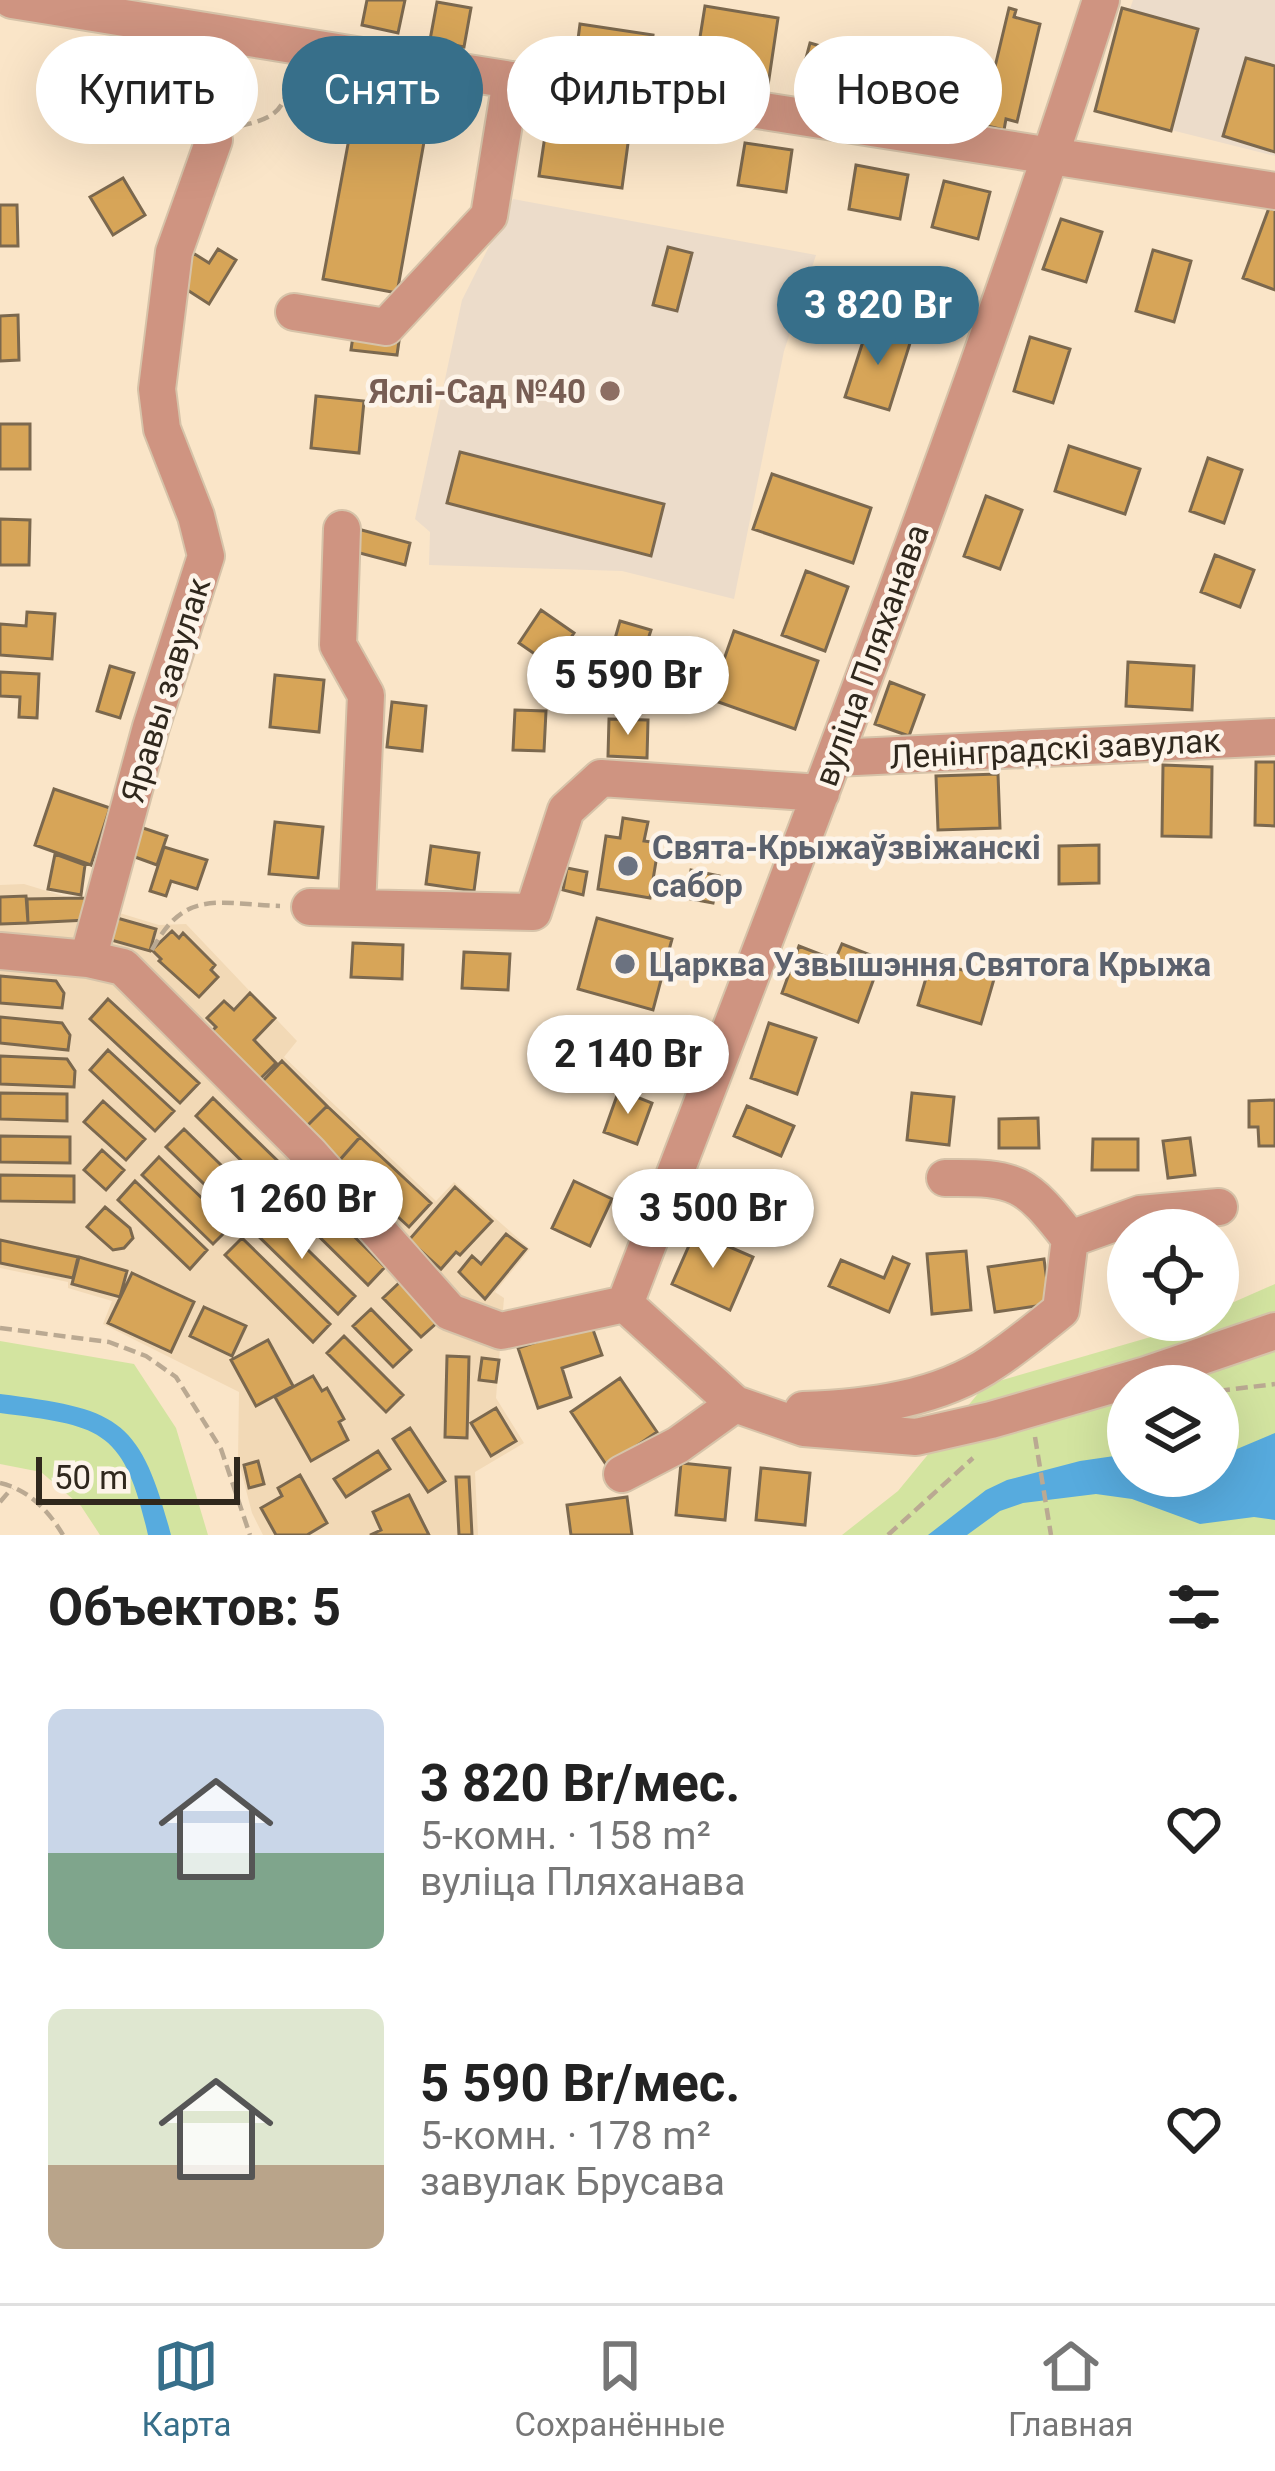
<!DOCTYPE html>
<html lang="ru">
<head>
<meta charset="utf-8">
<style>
	:root { --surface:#fff; --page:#f6f6f6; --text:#222; --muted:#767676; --line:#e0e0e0; --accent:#376f8a }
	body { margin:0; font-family:Roboto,sans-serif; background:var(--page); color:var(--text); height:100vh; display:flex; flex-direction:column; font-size:45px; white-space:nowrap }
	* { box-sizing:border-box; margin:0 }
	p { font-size:39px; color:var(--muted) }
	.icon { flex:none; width:66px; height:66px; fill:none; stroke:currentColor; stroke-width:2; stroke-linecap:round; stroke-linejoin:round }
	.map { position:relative; height:1535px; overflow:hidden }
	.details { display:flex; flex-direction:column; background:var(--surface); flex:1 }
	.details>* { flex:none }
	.top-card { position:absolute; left:36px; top:36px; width:1203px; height:108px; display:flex; gap:24px }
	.fabs { position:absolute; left:1107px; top:1209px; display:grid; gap:24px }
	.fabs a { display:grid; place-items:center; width:132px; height:132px; border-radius:50%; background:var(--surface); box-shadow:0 12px 48px #0002; font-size:60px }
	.scale { position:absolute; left:36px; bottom:30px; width:204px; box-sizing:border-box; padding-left:12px; border:6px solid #30281d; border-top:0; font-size:33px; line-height:42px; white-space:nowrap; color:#30281d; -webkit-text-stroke:9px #fdf4e9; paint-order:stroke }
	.price { position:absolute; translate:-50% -102px; padding:0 27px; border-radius:42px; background:#fff; color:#222; font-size:39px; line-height:78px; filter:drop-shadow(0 3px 6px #0008) }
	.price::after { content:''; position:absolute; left:50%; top:72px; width:36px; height:27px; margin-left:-18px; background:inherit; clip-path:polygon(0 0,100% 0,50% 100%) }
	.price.current { background:var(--accent); color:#fff }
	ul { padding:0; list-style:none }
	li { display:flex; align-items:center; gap:36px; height:300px; padding:0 48px }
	li span { display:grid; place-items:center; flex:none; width:336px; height:240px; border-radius:18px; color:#555 }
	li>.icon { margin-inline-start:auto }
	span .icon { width:144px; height:144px; fill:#fffc; stroke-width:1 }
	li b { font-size:51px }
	h2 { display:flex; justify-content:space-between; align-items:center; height:144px; padding:0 48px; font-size:51px }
	.pill { padding:0 42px; border-radius:54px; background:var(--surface); box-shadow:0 12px 48px #0002; font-size:42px; line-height:108px }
	.pill.current { background:var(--accent); color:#fff }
	.tabs { display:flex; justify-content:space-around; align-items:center; height:168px; border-top:3px solid var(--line); background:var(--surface); font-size:33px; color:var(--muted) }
	.tabs a { display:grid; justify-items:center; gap:6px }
	.tabs .current { color:var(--accent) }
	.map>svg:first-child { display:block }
	.built { fill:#f2d9b6 }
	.education { fill:#ecdcca }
	.green { fill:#d3e4a0; fill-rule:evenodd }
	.water { fill:#57abde }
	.building { fill:#d7a558; stroke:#7b684e; stroke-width:3 }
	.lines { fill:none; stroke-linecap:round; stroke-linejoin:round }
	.minor-casing { stroke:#d6c3a9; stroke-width:40 }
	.path { stroke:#baa992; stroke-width:4.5; stroke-dasharray:12 6; stroke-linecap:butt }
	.minor { stroke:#cf9481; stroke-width:36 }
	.education-dot { fill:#8d6e63; stroke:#fdf4e9; stroke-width:4.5 }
	.worship-dot { fill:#6b7280; stroke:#fdf4e9; stroke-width:4.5 }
	.labels { text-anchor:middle; stroke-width:9; stroke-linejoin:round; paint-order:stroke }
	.education-label { font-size:33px; font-weight:bold; fill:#785e54; stroke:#fdf4e9; text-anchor:end }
	.street-label { font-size:33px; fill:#30281d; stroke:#fdf4e9 }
	.worship-label { font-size:33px; font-weight:bold; fill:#5b616d; stroke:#fdf4e9; text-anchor:start }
</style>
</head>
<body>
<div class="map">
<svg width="1275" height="1535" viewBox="0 0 1275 1535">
	<rect width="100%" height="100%" fill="#fae5c8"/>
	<path class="built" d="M 24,884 L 159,925 L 186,924 L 297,1041 L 284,1057 L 436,1201 L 454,1182 L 530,1249 L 495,1292 L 504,1298 L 496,1398 L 524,1443 L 475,1472 L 478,1535 L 263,1535 L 252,1513 L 238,1459 L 239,1392 L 103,1324 L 112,1301 L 68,1288 L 68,1282 L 0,1268 L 0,885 Z"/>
	<path class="education" d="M 1133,0 L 1275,0 L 1275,156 L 1095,111 Z
		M 513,199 L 816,255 L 784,351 L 734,599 L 622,571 L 429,565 L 430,532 L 415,519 L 462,300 Z"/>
	<path class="green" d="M 1275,1284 L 1275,1535 L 842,1535 L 898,1491 L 985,1385 L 1161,1334 L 1193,1320 L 1218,1320 L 1218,1309 ZM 1128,1386 L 1218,1386 L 1218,1476 L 1128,1476 Z
		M 0,1341 L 134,1364 L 176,1428 L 208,1535 L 100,1535 L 81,1506 L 41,1472 L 0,1464 Z"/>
	<path class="water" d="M 0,1394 C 118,1409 140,1417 171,1535 L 148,1535 C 124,1428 101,1426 0,1413 Z
		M 1275,1433 L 1275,1520 L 1254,1517 L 1200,1524 L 1132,1499 L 1096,1494 L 1023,1503 L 1000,1511 L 967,1535 L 928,1535 L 986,1490 L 1007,1480 L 1080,1461 L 1128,1454 L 1128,1476 L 1218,1476 L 1218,1457 Z"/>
	<path class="building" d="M 367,0 L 405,0 L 398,33 L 362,25 Z
		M 437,2 L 471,8 L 464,47 L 430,40 Z
		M 705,6 L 778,18 L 766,99 L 692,87 Z
		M 1009,8 L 1016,10 L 1014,17 L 1040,24 L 1017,122 L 1006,119 L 1004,130 L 870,98 L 883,45 L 994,71 Z
		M 1122,8 L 1198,29 L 1171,131 L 1095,111 Z
		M 580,24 L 653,35 L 648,72 L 575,62 Z
		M 810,43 L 855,56 L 841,105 L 797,92 Z
		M 1246,58 L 1275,66 L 1275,152 L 1223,136 Z
		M 549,109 L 631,121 L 622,188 L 539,176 Z
		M 351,128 L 424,142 L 397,293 L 323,279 Z
		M 745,143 L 792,150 L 786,192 L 738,185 Z
		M 856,165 L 908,175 L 900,219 L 849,209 Z
		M 123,178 L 145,215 L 113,235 L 90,197 Z
		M 944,181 L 990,192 L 978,239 L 932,227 Z
		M 0,205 L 17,205 L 18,246 L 0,246 Z
		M 1269,208 L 1275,210 L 1275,290 L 1243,278 Z
		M 1061,219 L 1102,232 L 1086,282 L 1043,269 Z
		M 668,247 L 692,253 L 677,311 L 653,305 Z
		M 218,249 L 236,260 L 209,304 L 175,282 L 193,253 L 209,263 Z
		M 1153,250 L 1191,261 L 1174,322 L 1136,311 Z
		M 917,306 L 950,317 L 943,336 L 911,325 Z
		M 873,313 L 890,319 L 885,332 L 868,326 Z
		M 18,315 L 19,360 L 0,361 L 0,316 Z
		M 868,326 L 911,340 L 889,410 L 845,397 Z
		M 354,329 L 400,334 L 397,355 L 351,350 Z
		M 1030,337 L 1070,349 L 1053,403 L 1014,391 Z
		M 316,396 L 364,401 L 359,453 L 311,448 Z
		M 0,424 L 30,424 L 30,469 L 0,469 Z
		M 1069,446 L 1140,469 L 1125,514 L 1055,491 Z
		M 460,452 L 664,504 L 651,556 L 447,503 Z
		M 1208,458 L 1242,470 L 1224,523 L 1190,511 Z
		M 772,474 L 871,508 L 853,563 L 753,529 Z
		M 986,496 L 1022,510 L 1000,569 L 964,556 Z
		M 0,519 L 30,520 L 29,565 L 0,565 Z
		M 358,529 L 410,543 L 405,565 L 352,551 Z
		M 1215,555 L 1254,570 L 1240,607 L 1201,592 Z
		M 806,571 L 848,587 L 825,651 L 782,635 Z
		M 541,610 L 574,633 L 552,666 L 519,643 Z
		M 27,612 L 55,614 L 52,659 L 0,655 L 0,624 L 26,626 Z
		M 620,621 L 651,630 L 640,665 L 610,656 Z
		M 734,631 L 818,661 L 795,729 L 710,699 Z
		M 1128,662 L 1194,666 L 1192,710 L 1126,706 Z
		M 110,666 L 134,673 L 120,718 L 97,711 Z
		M 0,672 L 39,674 L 37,718 L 19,717 L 20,697 L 0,696 Z
		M 275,675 L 324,680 L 319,732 L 270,727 Z
		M 890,682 L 924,695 L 909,736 L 875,724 Z
		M 392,702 L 426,706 L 422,751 L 387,747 Z
		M 515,710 L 546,711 L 544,751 L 513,750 Z
		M 609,719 L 648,720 L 647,758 L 608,756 Z
		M 1256,762 L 1275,762 L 1275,826 L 1255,825 Z
		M 1163,765 L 1212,767 L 1211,837 L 1162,836 Z
		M 998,774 L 1000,828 L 938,830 L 936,776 Z
		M 54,789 L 110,808 L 91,865 L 35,845 Z
		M 623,818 L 648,822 L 644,841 L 659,843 L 650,898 L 598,889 L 606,836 L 620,838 Z
		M 275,822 L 323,827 L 318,878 L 269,874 Z
		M 134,825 L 167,836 L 157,865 L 124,853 Z
		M 1099,845 L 1099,883 L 1059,884 L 1059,846 Z
		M 431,846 L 479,853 L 474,891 L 426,884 Z
		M 164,847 L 207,860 L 197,889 L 171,881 L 166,896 L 150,891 Z
		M 55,854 L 85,865 L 81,895 L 48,889 Z
		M 567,868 L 587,872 L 583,895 L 563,890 Z
		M 691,870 L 719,876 L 713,903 L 686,898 Z
		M 26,896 L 28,923 L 0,924 L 0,897 Z
		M 82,898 L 93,900 L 87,920 L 28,923 L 27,899 Z
		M 110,916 L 156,929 L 150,951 L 104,938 Z
		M 597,918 L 672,939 L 653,1010 L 578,989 Z
		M 172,931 L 179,938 L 183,933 L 215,965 L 211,970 L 218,977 L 199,997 L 159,961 L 161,959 L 152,950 Z
		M 353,943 L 403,945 L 402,979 L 351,977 Z
		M 842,944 L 881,959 L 858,1022 L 782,993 L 799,946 L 835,960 Z
		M 464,952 L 510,954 L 508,990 L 462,988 Z
		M 931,961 L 994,979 L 981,1024 L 918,1005 Z
		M 0,976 L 56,981 L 64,993 L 62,1008 L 0,1003 Z
		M 250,993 L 275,1018 L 254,1040 L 276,1063 L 259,1080 L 211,1032 L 216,1027 L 207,1018 L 224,1001 L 234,1010 Z
		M 108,999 L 199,1083 L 180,1103 L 90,1019 Z
		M 0,1017 L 62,1023 L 70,1035 L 68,1050 L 0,1043 Z
		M 769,1023 L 816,1038 L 797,1094 L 751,1078 Z
		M 108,1050 L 174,1111 L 155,1131 L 90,1070 Z
		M 0,1056 L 67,1059 L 75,1071 L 74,1087 L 0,1084 Z
		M 282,1061 L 327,1106 L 304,1129 L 259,1085 Z
		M 619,1090 L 652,1103 L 637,1144 L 604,1132 Z
		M 0,1093 L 67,1094 L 67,1121 L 0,1119 Z
		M 912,1093 L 954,1097 L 949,1145 L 907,1140 Z
		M 213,1098 L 285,1168 L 267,1186 L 196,1116 Z
		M 1275,1100 L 1275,1146 L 1259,1146 L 1258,1127 L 1249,1127 L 1249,1101 Z
		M 103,1101 L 145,1139 L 126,1160 L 84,1122 Z
		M 327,1106 L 360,1137 L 338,1162 L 304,1129 Z
		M 747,1106 L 794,1126 L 781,1156 L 734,1136 Z
		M 1038,1118 L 1039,1148 L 999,1148 L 999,1119 Z
		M 184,1129 L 255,1198 L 238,1217 L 166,1147 Z
		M 0,1136 L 70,1137 L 70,1163 L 0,1162 Z
		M 360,1137 L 431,1203 L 409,1227 L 338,1162 Z
		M 1190,1138 L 1195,1175 L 1168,1178 L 1163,1141 Z
		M 1093,1139 L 1138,1139 L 1138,1170 L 1092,1170 Z
		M 102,1150 L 124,1170 L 106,1190 L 84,1170 Z
		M 159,1157 L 231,1226 L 213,1244 L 142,1175 Z
		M 0,1175 L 74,1176 L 74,1202 L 0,1201 Z
		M 297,1180 L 385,1267 L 368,1285 L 280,1198 Z
		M 135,1181 L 207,1250 L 190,1269 L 118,1200 Z
		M 574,1181 L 612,1199 L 590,1246 L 552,1228 Z
		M 455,1187 L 492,1221 L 460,1255 L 456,1252 L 441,1269 L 409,1240 Z
		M 105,1207 L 130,1228 L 133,1238 L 124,1248 L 113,1250 L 87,1227 Z
		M 267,1210 L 355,1296 L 338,1314 L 250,1228 Z
		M 695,1232 L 753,1257 L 730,1310 L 672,1284 Z
		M 506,1234 L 526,1249 L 485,1299 L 459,1272 L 472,1256 L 481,1264 Z
		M 242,1238 L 330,1324 L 313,1342 L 225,1255 Z
		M 0,1240 L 78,1257 L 73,1278 L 0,1263 Z
		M 966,1251 L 971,1310 L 932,1314 L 927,1254 Z
		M 79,1257 L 127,1271 L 120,1297 L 72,1284 Z
		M 893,1257 L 909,1264 L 889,1312 L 829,1286 L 841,1260 L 884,1278 Z
		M 1044,1259 L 1050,1304 L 995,1312 L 988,1267 Z
		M 132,1273 L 194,1302 L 171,1352 L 108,1323 Z
		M 400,1282 L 439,1321 L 421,1337 L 383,1298 Z
		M 204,1307 L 246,1326 L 232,1356 L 190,1336 Z
		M 371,1309 L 411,1350 L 393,1367 L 353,1326 Z
		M 591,1324 L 602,1355 L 562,1368 L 571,1397 L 538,1408 L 518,1348 Z
		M 344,1336 L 403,1395 L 386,1412 L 327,1353 Z
		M 268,1340 L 293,1386 L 256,1406 L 231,1360 Z
		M 447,1356 L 469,1357 L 467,1438 L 445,1437 Z
		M 482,1358 L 499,1360 L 496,1382 L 479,1380 Z
		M 313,1376 L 322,1391 L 327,1388 L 344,1419 L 339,1422 L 348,1440 L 311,1461 L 275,1397 Z
		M 620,1378 L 657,1432 L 607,1466 L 571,1412 Z
		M 496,1408 L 516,1441 L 491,1456 L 471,1423 Z
		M 410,1428 L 445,1481 L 428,1492 L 393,1439 Z
		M 378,1451 L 390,1469 L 346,1497 L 334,1479 Z
		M 258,1461 L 264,1484 L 249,1488 L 244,1465 Z
		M 681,1463 L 730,1468 L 725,1520 L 676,1515 Z
		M 761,1468 L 810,1473 L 805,1525 L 756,1520 Z
		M 300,1475 L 327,1523 L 307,1535 L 276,1535 L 261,1508 L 282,1496 L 278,1488 Z
		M 456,1477 L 469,1477 L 472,1535 L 459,1535 Z
		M 409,1495 L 429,1535 L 370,1535 L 381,1530 L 373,1512 Z
		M 627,1497 L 632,1535 L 571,1535 L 567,1505 Z"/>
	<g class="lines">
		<g class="minor-casing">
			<path id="minor" d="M 12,0 L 511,80 L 655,94 L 1275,191
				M 294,312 L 386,327 L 489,216 L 511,80
				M 342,529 L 338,645 L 366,695 L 357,908
				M 835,758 L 1275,737
				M 310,907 L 533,912 L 566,810 L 601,778 L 821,793
				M 0,951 L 88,959 L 123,967 L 310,1154 L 450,1312 L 501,1331 L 625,1304
				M 88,959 L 151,727 L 206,556 L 196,516 L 162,429 L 157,389 L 174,252 L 214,140
				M 945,1178 C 1017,1177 1026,1182 1070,1239 L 1140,1214 L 1219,1207
				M 625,1304 C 790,872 961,441 1101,0
				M 625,1304 L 735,1404 L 804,1428 L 916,1437 L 991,1420 L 1146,1375 L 1275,1331
				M 803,1410 C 868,1408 939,1399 993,1362 C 1017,1346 1039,1328 1061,1310 L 1070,1239
				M 622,1474 L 678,1445 L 735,1404"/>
		</g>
		<path class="path" d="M 240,126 C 274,118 284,113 290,77
			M 152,950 C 185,888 218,904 280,906
			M 0,1328 L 109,1342 L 146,1356 L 176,1377 L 221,1449 L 250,1535
			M 1218,1391 L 1275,1384
			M 1035,1437 L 1051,1535
			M 0,1483 C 28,1489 49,1511 63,1535
			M 0,1502 L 12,1488
			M 888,1535 L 973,1458"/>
		<use href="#minor" class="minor"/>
	</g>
	<circle class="education-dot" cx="610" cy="391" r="12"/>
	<g class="worship-dot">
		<circle cx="628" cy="866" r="12"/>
		<circle cx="625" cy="964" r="12"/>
	</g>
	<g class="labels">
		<g class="education-label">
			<text x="586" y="403">Яслі-Сад №40</text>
		</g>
		<g class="street-label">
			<text transform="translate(871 655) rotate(-70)" y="12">вуліца Пляханава</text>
			<text transform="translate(165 690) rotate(-73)" y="12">Яравы завулак</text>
			<text transform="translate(1055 748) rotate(-3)" y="12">Ленінградскі завулак</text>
		</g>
		<g class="worship-label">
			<text x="652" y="859">Свята-Крыжаўзвіжанскі<tspan x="652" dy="38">сабор</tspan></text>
			<text x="649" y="976">Царква Узвышэння Святога Крыжа</text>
		</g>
	</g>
</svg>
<div class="fabs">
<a><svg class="icon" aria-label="locate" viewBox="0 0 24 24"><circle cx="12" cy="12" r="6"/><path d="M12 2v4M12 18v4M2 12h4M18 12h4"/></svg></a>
<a><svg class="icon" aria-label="layers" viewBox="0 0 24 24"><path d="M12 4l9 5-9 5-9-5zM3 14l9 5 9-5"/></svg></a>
</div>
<div class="scale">50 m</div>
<b class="price current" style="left:878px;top:368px">3 820 Br</b>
<b class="price" style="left:628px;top:738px">5 590 Br</b>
<b class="price" style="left:628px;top:1117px">2 140 Br</b>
<b class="price" style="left:302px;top:1262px">1 260 Br</b>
<b class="price" style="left:713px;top:1271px">3 500 Br</b>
<div class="top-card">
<a class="pill">Купить</a>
<a class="pill current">Снять</a>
<a class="pill">Фильтры</a>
<a class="pill">Новое</a>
</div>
</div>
<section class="details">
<h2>Объектов: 5<svg class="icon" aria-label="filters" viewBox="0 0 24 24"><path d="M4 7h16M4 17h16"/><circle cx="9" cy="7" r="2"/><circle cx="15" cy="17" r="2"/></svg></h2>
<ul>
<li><span style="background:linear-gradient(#c9d6e8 60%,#7fa58c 0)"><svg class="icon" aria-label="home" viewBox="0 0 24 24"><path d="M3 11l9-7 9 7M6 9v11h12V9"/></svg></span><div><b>3 820 Br/мес.</b><p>5-комн. · 158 m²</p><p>вуліца Пляханава</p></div><svg class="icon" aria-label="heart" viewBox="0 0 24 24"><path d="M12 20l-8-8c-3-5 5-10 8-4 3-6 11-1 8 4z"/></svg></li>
<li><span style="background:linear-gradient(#dfe7d0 65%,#b9a48a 0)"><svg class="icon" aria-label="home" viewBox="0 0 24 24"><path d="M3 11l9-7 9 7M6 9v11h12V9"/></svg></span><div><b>5 590 Br/мес.</b><p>5-комн. · 178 m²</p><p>завулак Брусава</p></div><svg class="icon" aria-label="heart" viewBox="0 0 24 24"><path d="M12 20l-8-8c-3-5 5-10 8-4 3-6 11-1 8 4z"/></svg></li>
</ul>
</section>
<nav class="tabs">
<a class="current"><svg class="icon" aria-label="map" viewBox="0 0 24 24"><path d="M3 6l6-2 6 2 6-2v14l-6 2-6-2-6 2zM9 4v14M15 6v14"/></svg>Карта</a>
<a><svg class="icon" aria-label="saved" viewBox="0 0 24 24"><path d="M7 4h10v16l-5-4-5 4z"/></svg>Сохранённые</a>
<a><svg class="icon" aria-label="home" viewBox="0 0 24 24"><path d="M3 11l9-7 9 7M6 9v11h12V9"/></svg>Главная</a>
</nav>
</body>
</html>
